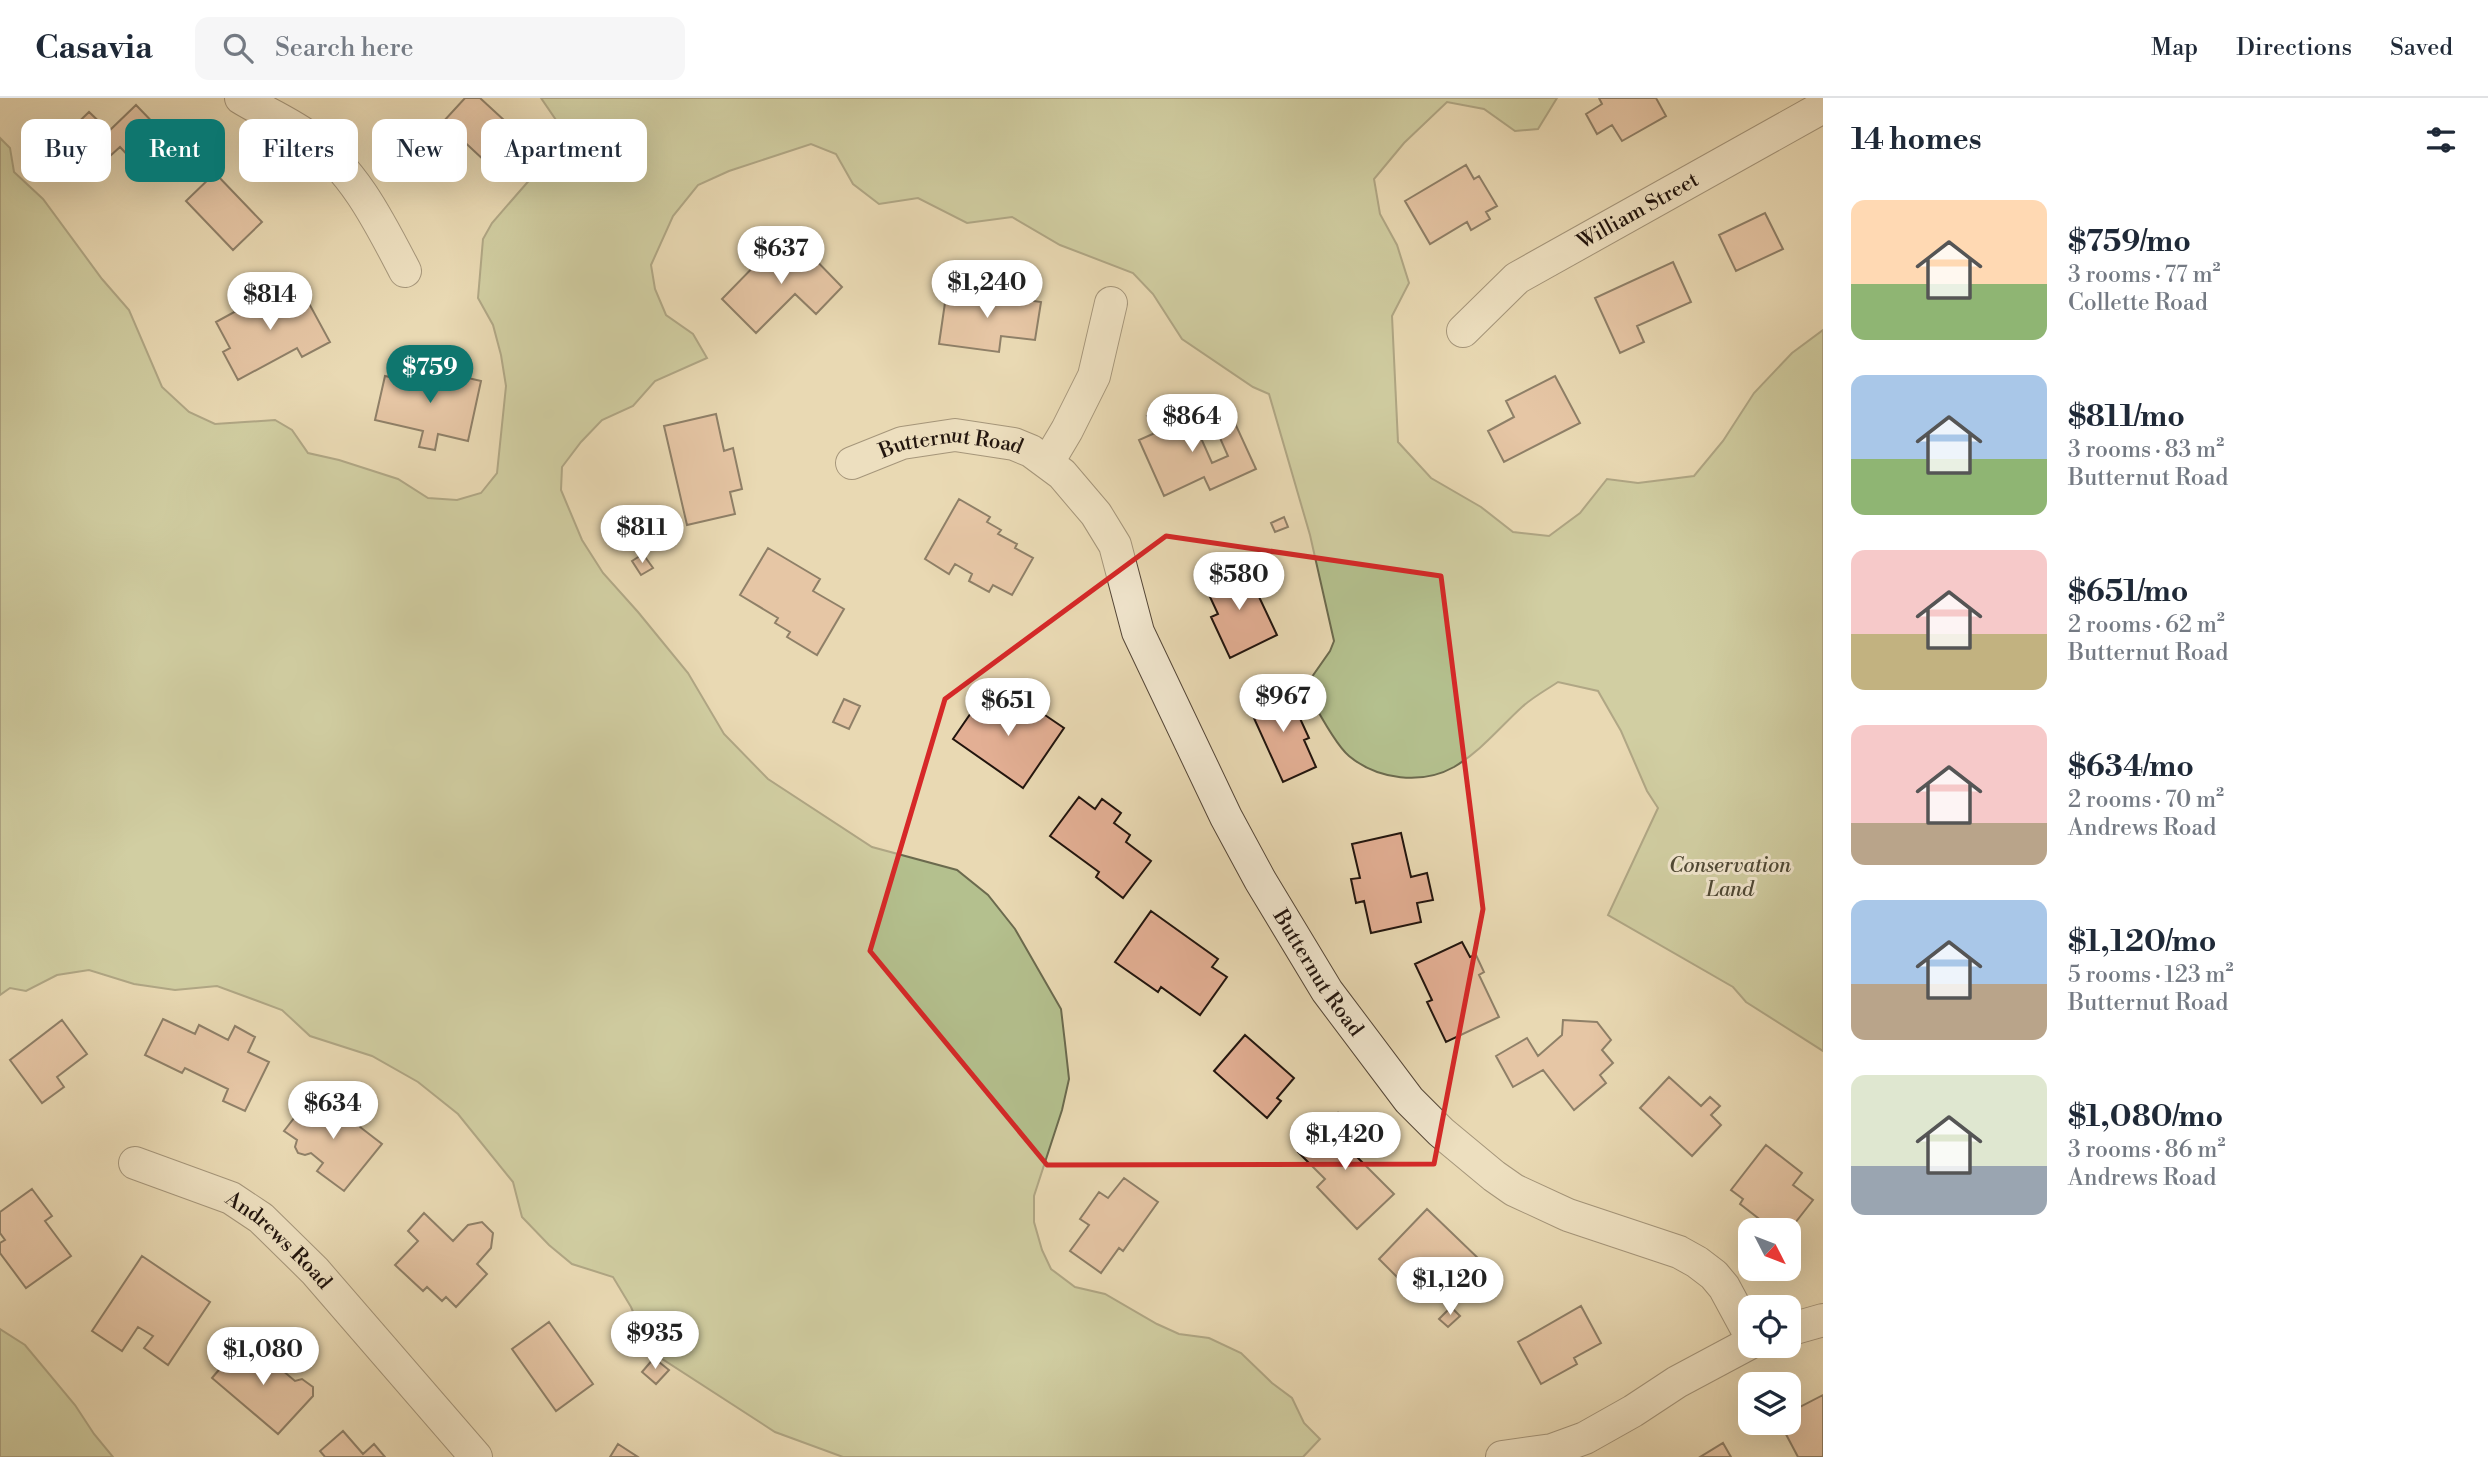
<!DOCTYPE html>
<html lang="en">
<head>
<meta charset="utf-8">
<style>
	:root { --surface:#fff; --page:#f6f6f7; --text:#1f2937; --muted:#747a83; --line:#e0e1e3; --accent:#0f766e }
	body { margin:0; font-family:"Libre Bodoni",serif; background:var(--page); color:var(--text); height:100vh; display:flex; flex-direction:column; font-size:26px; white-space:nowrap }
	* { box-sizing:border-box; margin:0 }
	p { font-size:23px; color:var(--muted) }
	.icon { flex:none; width:38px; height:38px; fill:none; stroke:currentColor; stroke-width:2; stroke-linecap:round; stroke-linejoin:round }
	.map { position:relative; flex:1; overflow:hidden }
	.sheet { display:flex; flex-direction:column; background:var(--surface); width:665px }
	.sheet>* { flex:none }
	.hud { position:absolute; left:21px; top:21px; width:665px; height:63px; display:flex; gap:14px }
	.needle { width:46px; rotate:132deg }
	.tools { position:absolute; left:1738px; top:1120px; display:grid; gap:14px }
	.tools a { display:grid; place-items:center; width:63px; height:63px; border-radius:14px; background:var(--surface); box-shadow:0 7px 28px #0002; font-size:35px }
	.price { position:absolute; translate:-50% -60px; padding:0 16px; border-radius:24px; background:#fff; color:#222; font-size:23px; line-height:46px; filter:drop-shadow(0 2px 4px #0008) }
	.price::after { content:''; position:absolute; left:50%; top:42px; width:21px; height:16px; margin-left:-10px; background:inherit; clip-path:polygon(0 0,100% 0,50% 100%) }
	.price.on { background:var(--accent); color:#fff }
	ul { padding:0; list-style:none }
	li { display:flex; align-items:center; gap:21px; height:175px; padding:0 28px }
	li span { display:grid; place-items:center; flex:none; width:196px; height:140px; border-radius:14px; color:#555 }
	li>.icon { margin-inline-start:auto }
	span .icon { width:84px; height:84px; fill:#fffc; stroke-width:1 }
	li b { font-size:30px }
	h2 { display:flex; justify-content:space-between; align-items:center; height:84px; padding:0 28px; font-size:30px }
	.tag { padding:0 24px; border-radius:14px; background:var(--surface); box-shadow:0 7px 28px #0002; font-size:24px; line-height:63px }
	.tag.on { background:var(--accent); color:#fff }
	header { display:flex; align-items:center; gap:42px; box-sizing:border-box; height:98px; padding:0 35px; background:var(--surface); border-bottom:2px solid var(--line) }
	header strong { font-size:33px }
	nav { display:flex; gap:38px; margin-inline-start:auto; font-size:24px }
	.search { width:490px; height:63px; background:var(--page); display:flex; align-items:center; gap:18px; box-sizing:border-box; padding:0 24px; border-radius:14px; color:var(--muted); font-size:26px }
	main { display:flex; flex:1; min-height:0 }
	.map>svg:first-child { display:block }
	.green { fill:#b4c08e; stroke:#6b6a4e; stroke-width:2 }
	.building { fill:#e3af94; stroke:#22150e; stroke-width:2 }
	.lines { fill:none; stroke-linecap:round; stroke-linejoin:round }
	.minor-casing { stroke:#544637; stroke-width:34 }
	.minor { stroke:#f1e6ce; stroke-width:32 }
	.marked { fill:none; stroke:#d62828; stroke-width:5; stroke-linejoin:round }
	.labels { text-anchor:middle; stroke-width:6; stroke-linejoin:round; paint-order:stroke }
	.street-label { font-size:21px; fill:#22150e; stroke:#f1e6ce }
	.park-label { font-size:21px; font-style:italic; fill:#4e4834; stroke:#f1e6ce }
</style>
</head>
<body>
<header>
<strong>Casavia</strong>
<div class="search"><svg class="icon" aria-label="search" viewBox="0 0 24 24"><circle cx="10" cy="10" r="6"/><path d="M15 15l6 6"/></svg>Search here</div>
<nav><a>Map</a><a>Directions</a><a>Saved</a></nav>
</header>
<main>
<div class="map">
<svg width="1823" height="1359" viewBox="0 0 1823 1359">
	<rect width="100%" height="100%" fill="#e9d9b3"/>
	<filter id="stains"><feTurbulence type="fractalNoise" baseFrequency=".00286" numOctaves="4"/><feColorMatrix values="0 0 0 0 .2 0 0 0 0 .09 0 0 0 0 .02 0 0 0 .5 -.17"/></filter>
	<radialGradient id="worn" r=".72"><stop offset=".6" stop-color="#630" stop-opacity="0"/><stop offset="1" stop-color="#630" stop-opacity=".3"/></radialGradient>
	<path class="green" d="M 541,0 L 1557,0 L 1538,31 L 1515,33 L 1484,11 L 1447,4 L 1404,45 L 1374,81 L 1380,116 L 1397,147 L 1409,185 L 1392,218 L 1398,344 L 1431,380 L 1481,409 L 1513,434 L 1549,438 L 1580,415 L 1607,381 L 1638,385 L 1694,378 L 1723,343 L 1754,295 L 1792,255 L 1823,232 L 1823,953 L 1746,904 L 1733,889 L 1608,817 L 1658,710 L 1647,693 L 1621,633 L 1598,593 L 1558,584 C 1546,592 1533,599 1522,609 C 1500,629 1481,653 1454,669 C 1422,687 1378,682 1349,658 C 1337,648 1316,610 1308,595 L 1307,586 L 1330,553 L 1334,543 L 1310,437 L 1269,296 L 1253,289 L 1182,241 L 1153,196 L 1133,175 L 1060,147 L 1012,119 L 967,125 L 918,100 L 879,106 L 853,86 L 836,56 L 811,46 L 729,73 L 698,87 L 673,118 L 651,167 L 655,191 L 666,217 L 693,236 L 707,260 L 655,283 L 633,308 L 602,322 L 581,344 L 562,369 L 561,392 L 582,442 L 603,475 L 638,514 L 688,575 L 724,636 L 768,681 L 872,749 L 957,772 L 988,797 L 1015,831 L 1061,911 L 1065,945 L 1069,981 L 1062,1012 L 1034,1098 L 1034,1124 L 1042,1152 L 1051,1171 L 1075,1189 L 1105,1196 L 1157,1226 L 1179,1236 L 1209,1240 L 1241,1255 L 1272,1285 L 1292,1300 L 1304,1325 L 1320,1341 L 1303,1359 L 843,1359 L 775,1334 L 650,1253 L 631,1209 L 613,1179 L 572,1166 L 549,1147 L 522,1119 L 513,1084 L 458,1016 L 418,984 L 372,958 L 310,938 L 282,912 L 217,888 L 175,892 L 134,886 L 89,872 L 57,877 L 26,893 L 10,890 L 0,897 L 0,40 L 10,50 L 14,74 L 43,101 L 102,181 L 129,212 L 162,289 L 189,314 L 215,326 L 275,322 L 292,332 L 308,355 L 339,362 L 398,381 L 428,400 L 457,402 L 481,395 L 497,375 L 506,288 L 501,257 L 493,227 L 478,200 L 483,141 L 492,125 L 553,55 L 558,25 Z
		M 0,1231 L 25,1247 L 75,1307 L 94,1336 L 113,1359 L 0,1359 Z"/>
	<path class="building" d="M 465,0 L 480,0 L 530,46 L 501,78 L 443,24 Z
		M 1599,0 L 1656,0 L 1666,18 L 1622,43 L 1612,27 L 1597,36 L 1586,16 L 1602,6 Z
		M 136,7 L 164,36 L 134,64 L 120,49 L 88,78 L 57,45 L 89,14 L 109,33 Z
		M 1466,67 L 1474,81 L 1479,78 L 1497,108 L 1486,114 L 1490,121 L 1471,132 L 1467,124 L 1430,146 L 1405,103 Z
		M 215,75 L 262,124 L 233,152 L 186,103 Z
		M 1765,115 L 1783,151 L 1736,173 L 1719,137 Z
		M 786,141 L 801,156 L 805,151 L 842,189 L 816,216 L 795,196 L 756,235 L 722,201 L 762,160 L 764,163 Z
		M 1673,164 L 1691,204 L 1637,228 L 1644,244 L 1620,255 L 1595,200 Z
		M 278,190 L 288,207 L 305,198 L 330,244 L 302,259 L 297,250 L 238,282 L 223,254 L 230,250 L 216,224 Z
		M 947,191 L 1041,204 L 1035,242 L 1001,238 L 999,254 L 939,246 Z
		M 411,272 L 445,280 L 447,275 L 481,283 L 468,343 L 438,336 L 435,352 L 419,349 L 423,333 L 375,322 L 385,278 L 408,283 Z
		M 1555,278 L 1580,325 L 1504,364 L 1488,333 L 1514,319 L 1506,303 Z
		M 1173,306 L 1191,344 L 1201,340 L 1212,365 L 1228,358 L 1216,331 L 1234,323 L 1256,371 L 1210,392 L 1204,379 L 1164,398 L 1139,342 L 1155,335 L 1147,318 Z
		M 716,316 L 724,353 L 733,350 L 742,391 L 730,394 L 735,416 L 687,427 L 664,328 Z
		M 959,401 L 990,419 L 987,424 L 1001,432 L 998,436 L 1017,446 L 1015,450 L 1033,460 L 1012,497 L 993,487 L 989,494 L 969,483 L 972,476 L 955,466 L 949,476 L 925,461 Z
		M 1284,419 L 1288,429 L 1275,434 L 1271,425 Z
		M 768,450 L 820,481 L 813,493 L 844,511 L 817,557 L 787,539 L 790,534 L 775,525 L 778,520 L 740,497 Z
		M 643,456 L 653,470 L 641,477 L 632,463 Z
		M 1244,467 L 1277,537 L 1230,560 L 1211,519 L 1218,516 L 1204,486 Z
		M 1286,590 L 1309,640 L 1304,642 L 1316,669 L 1283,684 L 1248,607 Z
		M 984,596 L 993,603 L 997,598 L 1032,622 L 1039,613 L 1064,630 L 1023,690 L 953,641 Z
		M 844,601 L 860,608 L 849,631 L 833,624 Z
		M 1079,699 L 1095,711 L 1102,701 L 1121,715 L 1114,725 L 1130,737 L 1126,744 L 1151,763 L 1123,800 L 1096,779 L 1099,774 L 1050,738 Z
		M 1401,735 L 1411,779 L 1427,775 L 1433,802 L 1417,805 L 1421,824 L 1371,835 L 1364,803 L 1356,805 L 1351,781 L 1360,780 L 1352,746 Z
		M 1151,813 L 1218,861 L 1212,869 L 1227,879 L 1200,917 L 1161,889 L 1158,894 L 1115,864 Z
		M 1462,844 L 1470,859 L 1476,857 L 1484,874 L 1479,877 L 1499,919 L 1446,944 L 1427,904 L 1432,902 L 1415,866 Z
		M 163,921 L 195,936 L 199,927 L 228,942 L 235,928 L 255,939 L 248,954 L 269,964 L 245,1013 L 223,1003 L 228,991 L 185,970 L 182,975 L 145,957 Z
		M 62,922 L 87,956 L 57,979 L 64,989 L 42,1005 L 10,962 Z
		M 1563,922 L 1597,924 L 1611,942 L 1602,952 L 1613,965 L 1600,977 L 1606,985 L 1574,1012 L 1543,972 L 1513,989 L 1496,958 L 1527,940 L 1538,958 L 1562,937 Z
		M 1245,937 L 1294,980 L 1277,1000 L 1281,1003 L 1267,1020 L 1214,973 Z
		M 1669,979 L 1701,1008 L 1710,999 L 1720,1008 L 1711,1017 L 1721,1027 L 1692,1058 L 1640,1010 Z
		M 312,997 L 340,1018 L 348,1015 L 356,1017 L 360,1029 L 382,1046 L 344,1093 L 317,1073 L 323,1065 L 311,1055 L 305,1057 L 298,1055 L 295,1049 L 297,1042 L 284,1033 Z
		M 1338,1015 L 1366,1044 L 1354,1056 L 1394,1096 L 1357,1131 L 1317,1089 L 1325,1081 L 1298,1054 Z
		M 1766,1047 L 1802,1075 L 1793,1087 L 1813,1102 L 1788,1134 L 1775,1125 L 1771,1130 L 1740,1106 L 1743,1101 L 1731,1092 Z
		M 1124,1080 L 1158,1104 L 1123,1153 L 1119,1150 L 1101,1175 L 1070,1153 L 1089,1127 L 1080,1121 L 1099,1094 L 1108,1100 Z
		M 32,1091 L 52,1118 L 45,1123 L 71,1158 L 26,1190 L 0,1155 L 0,1145 L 5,1142 L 0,1135 L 0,1114 Z
		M 1427,1111 L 1481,1163 L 1446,1200 L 1420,1174 L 1406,1188 L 1379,1161 Z
		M 424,1115 L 453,1143 L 468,1127 L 482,1124 L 493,1135 L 491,1150 L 477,1166 L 487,1176 L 456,1209 L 446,1199 L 442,1203 L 427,1189 L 423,1193 L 395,1167 L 418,1143 L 408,1133 Z
		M 142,1158 L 210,1204 L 168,1267 L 144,1250 L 153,1238 L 138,1229 L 122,1253 L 92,1233 Z
		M 1581,1208 L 1601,1245 L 1574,1260 L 1577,1266 L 1541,1286 L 1518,1244 Z
		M 1451,1209 L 1460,1218 L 1448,1229 L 1439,1221 Z
		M 549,1224 L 593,1286 L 556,1313 L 512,1251 Z
		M 245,1241 L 295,1283 L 302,1281 L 313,1289 L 313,1298 L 278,1336 L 212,1280 Z
		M 654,1260 L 669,1272 L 656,1286 L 642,1274 Z
		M 1823,1297 L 1823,1359 L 1798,1359 L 1780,1325 L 1788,1325 L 1788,1315 Z
		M 343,1333 L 363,1356 L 374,1346 L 385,1359 L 325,1359 L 320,1353 Z
		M 1723,1345 L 1731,1359 L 1700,1359 Z
		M 618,1346 L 638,1359 L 610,1359 Z"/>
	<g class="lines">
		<g class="minor-casing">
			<g id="minor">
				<path d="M 241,0 C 262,13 286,23 307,38 C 354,72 379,123 405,173"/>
				<path id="s1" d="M 1463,233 L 1517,180 L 1823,9"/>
				<path d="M 1048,364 L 1067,332 L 1094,278 L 1111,205"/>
				<path id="s2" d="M 852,365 L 902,345 L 955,337 L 1014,346 L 1031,353 L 1062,376 L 1096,416 L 1115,447 L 1138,534 L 1226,719 L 1260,782 L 1327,893 L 1409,1002 L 1441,1034 L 1494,1078 L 1514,1092 L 1568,1117 L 1679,1154 L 1697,1164 L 1714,1177 L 1724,1189 L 1750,1237"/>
				<path id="s3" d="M 135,1065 L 231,1100 L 261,1120 L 315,1173 L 476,1359"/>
				<path d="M 1788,1232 L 1823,1222"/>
				<path d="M 1502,1359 L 1552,1352 L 1585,1340 L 1633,1313 L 1677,1284 L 1750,1245"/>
			</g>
		</g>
		<use href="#minor" class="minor"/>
	</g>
	<path d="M0 0H1823V1359H0ZM 1166,438 L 1441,478 L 1483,811 L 1434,1066 L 1047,1067 L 870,853 L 945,601 Z" fill="#e9d9b3" fill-opacity=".55" fill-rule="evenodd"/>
	<path class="marked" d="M 1166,438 L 1441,478 L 1483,811 L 1434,1066 L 1047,1067 L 870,853 L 945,601 Z"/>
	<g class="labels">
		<g class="street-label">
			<text dy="7" stroke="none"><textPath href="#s1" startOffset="214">William Street</textPath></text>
			<text dy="7" stroke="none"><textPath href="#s2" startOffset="103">Butternut Road</textPath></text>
			<text dy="7" stroke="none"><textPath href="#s2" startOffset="789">Butternut Road</textPath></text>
			<text dy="7" stroke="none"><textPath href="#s3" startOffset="166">Andrews Road</textPath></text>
		</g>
		<g class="park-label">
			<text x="1730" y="774">Conservation<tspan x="1730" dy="24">Land</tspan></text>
		</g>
	</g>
	<rect width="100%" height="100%" filter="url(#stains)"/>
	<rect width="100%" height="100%" fill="url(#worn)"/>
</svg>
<div class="tools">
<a><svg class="needle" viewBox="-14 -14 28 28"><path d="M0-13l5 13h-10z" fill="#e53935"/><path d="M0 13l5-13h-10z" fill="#747a83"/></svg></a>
<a><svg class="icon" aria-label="locate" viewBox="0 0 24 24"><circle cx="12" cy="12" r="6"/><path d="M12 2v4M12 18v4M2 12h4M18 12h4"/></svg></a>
<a><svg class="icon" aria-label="layers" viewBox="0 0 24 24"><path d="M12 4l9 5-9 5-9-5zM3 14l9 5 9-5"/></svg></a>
</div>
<b class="price" style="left:781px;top:188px">$637</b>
<b class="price" style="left:987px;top:222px">$1,240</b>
<b class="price" style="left:270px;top:234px">$814</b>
<b class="price on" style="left:430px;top:307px">$759</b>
<b class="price" style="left:1192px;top:356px">$864</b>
<b class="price" style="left:642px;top:467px">$811</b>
<b class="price" style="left:1239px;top:514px">$580</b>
<b class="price" style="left:1283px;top:636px">$967</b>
<b class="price" style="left:1008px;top:640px">$651</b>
<b class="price" style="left:333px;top:1043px">$634</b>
<b class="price" style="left:1345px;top:1074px">$1,420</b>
<b class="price" style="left:1450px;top:1219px">$1,120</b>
<b class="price" style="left:655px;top:1273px">$935</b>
<b class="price" style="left:263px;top:1289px">$1,080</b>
<div class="hud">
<a class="tag">Buy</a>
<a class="tag on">Rent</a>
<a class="tag">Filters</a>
<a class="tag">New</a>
<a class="tag">Apartment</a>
</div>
</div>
<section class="sheet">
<h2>14 homes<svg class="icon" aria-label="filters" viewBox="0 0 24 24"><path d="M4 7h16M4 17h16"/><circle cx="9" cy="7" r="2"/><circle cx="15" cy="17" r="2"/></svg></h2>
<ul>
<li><span style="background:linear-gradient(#ffd9b3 60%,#8fb573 0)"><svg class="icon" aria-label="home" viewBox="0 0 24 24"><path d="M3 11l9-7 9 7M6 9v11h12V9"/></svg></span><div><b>$759/mo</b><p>3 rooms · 77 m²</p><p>Collette Road</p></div></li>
<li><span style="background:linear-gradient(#a9c7e8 60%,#8fb573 0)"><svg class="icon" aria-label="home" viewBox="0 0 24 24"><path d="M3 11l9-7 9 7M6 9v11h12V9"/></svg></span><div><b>$811/mo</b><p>3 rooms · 83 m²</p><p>Butternut Road</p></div></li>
<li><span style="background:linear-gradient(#f6c9c9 60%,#c2b280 0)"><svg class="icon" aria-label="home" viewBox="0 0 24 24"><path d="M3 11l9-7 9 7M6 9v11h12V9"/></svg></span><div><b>$651/mo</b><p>2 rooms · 62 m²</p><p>Butternut Road</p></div></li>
<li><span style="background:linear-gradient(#f6c9c9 70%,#b9a48a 0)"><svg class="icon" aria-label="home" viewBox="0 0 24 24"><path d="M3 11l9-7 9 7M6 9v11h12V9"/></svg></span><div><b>$634/mo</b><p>2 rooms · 70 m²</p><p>Andrews Road</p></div></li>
<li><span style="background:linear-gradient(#a9c7e8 60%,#b9a48a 0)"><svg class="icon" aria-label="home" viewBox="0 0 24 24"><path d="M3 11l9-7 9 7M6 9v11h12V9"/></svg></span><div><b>$1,120/mo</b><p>5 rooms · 123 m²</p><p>Butternut Road</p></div></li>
<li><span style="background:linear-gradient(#dfe7d0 65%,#9aa5b1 0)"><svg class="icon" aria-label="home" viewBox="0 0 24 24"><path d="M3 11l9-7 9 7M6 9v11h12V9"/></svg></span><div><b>$1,080/mo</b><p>3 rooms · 86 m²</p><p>Andrews Road</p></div></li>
</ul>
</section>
</main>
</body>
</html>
